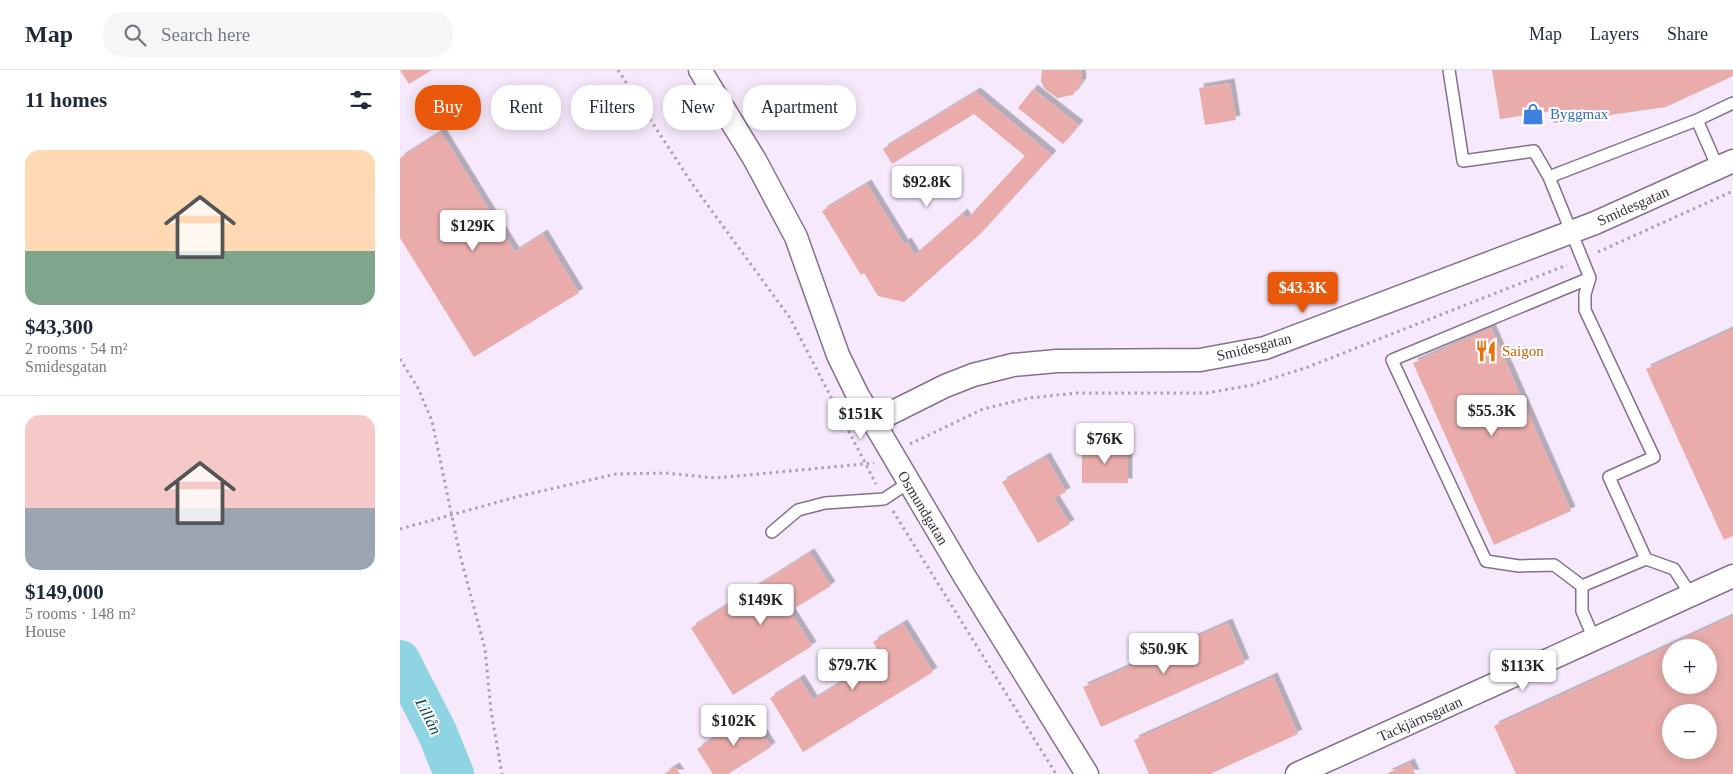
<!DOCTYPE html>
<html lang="en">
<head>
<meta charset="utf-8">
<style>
	:root { --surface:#fff; --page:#f6f6f7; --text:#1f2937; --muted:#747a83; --line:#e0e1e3; --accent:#ea580c }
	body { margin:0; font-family:Georgia,serif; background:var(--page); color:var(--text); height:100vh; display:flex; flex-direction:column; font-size:19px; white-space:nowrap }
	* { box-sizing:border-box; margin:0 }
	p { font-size:16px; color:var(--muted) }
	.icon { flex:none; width:28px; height:28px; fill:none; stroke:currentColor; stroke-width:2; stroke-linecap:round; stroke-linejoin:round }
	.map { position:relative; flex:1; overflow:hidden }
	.sheet { display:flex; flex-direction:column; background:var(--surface); width:400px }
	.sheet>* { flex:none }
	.top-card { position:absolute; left:15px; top:15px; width:475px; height:45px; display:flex; gap:10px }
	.fabs { position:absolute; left:1262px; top:569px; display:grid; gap:10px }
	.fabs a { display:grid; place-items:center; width:55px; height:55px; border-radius:50%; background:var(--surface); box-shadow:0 2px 12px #0003; font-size:25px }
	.price { position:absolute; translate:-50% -42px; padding:0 11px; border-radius:5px; background:#fff; color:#222; font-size:16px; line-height:32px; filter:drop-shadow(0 1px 2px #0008) }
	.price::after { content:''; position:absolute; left:50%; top:30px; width:15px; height:11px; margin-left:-8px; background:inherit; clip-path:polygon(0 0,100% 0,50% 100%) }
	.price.active { background:var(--accent); color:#fff }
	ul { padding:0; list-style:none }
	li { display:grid; align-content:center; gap:10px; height:265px; padding:0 25px }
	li+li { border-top:1px solid var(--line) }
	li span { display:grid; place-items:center; height:155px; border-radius:15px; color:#555 }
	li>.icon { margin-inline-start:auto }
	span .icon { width:90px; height:90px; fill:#fffc; stroke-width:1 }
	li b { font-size:21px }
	h2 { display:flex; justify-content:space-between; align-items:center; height:60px; padding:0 25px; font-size:21px }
	.tag { padding:0 18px; border-radius:20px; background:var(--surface); box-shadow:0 2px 12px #0003; font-size:18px; line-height:45px }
	.tag.active { background:var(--accent); color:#fff }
	header { display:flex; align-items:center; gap:30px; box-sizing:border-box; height:70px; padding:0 25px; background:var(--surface); border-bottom:1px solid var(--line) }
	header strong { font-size:24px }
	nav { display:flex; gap:28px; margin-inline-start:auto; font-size:18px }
	.search { width:350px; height:45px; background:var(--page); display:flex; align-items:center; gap:12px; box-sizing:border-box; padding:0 18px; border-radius:20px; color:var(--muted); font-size:19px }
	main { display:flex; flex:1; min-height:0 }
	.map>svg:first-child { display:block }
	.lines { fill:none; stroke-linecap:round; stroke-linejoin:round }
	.river { stroke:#8ed4e2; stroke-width:40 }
	.building { fill:#e9acaa; fill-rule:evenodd; filter:url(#shadow) }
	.service-casing { stroke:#84708d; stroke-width:14 }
	.minor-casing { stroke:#84708d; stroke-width:25 }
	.path { stroke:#aba0b0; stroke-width:3; stroke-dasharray:2.5 4; stroke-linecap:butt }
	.service { stroke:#fff; stroke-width:11 }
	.minor { stroke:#fff; stroke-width:22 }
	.labels { text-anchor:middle; stroke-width:4; stroke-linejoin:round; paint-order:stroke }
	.shop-label { font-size:15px; fill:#366cbe; stroke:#fff; text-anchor:start }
	.street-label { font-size:15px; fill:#39303d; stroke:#fff }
	.food-label { font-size:15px; fill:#c56008; stroke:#fff; text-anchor:start }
	.water-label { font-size:16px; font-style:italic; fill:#044751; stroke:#fff }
</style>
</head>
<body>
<header>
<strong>Map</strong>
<div class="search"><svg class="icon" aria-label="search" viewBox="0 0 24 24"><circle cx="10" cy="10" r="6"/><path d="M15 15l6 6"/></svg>Search here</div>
<nav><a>Map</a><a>Layers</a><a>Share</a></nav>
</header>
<main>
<section class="sheet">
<h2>11 homes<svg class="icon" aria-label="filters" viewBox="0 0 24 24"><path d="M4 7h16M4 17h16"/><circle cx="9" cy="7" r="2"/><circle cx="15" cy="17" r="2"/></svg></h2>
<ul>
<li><span style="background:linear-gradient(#ffd9b3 65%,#7fa58c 0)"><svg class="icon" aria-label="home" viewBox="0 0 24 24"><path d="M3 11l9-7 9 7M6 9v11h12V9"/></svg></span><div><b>$43,300</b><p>2 rooms · 54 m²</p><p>Smidesgatan</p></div></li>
<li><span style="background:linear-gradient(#f6c9c9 60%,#9aa5b1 0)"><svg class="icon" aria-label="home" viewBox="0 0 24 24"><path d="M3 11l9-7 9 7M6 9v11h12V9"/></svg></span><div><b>$149,000</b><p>5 rooms · 148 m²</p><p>House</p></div></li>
</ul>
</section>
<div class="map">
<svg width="1333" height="704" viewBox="0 0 1333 704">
	<defs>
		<filter id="shadow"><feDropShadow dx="4.5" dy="-4.5" stdDeviation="0" flood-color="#0004"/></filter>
	</defs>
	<rect width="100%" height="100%" fill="#f6e9fc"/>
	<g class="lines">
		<path class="river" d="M 0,590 L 37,662 L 54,704"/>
	</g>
	<path class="building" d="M 0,0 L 32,0 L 9,14 Z
		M 642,0 L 681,0 L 682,12 L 673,25 L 657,28 L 644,18 L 641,11 Z
		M 1092,0 L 1333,0 L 1333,6 L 1266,37 L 1154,53 L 1152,41 L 1100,49 Z
		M 830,13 L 836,50 L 805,55 L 799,18 Z
		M 633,19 L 679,55 L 663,74 L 618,38 Z
		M 576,22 L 652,85 L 579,165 L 504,232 L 478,226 L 464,203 L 461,205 L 422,141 L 467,114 L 504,174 L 507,172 L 515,185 L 563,143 L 567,149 L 625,86 L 574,44 L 492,94 L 483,79 Z
		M 41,62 L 115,182 L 143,164 L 179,223 L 74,287 L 0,168 L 0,88 Z
		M 1091,258 L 1171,441 L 1094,475 L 1013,293 Z
		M 1333,259 L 1333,466 L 1324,470 L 1246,299 Z
		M 682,377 L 728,377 L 728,413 L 682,413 Z
		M 646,387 L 666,422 L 654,428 L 670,454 L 638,473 L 602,412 Z
		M 410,483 L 431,516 L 390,541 L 412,576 L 333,625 L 291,558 Z
		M 1333,546 L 1333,704 L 1116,704 L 1094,656 ZM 1271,578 L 1309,578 L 1309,615 L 1271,615 ZM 1271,642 L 1309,642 L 1309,680 L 1271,680 Z
		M 828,553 L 845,593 L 701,657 L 683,617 Z
		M 503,554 L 533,602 L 403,682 L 370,628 L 400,609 L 413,630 L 482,587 L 473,572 Z
		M 873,607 L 898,664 L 810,704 L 749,704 L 734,670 Z
		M 351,645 L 371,677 L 328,704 L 313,704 L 297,679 Z
		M 1010,693 L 1015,704 L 986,704 Z
		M 275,697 L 280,704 L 264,704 Z"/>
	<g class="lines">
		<g class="service-casing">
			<path id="service" d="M 1049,0 L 1063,91 L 1134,81 L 1149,107
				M 1318,98 L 1297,50 L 1333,33
				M 1190,208 L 1149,107 L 1297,50
				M 372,462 L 398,440 L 425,433 L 484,429 L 508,413
				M 1182,516 L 1246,489
				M 1194,569 L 1182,541 L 1182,516 L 1154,495 L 1119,496 L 1086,491 L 992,290 L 1190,208 L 1185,224 L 1185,240 L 1254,387 L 1209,407 L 1246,489 L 1274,499 L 1291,525"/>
		</g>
		<g class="minor-casing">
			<path id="minor" d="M 300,0 L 355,90 L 396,167 L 438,285 L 457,324 L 565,507 L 687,704
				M 473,352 L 545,316 L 573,305 L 613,295 L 657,291 L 800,290 L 865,278 L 1195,153 L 1333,91
				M 897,704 L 1333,506"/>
		</g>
		<path class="path" d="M 218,0 L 293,115 L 390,248 L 476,414
			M 1198,182 L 1333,121
			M 0,289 L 18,318 L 32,351 L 60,485 L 85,579 L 91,641 L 102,704
			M 510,374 L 583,339 L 629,328 L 677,323 L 807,323 L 852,315 L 908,297 L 1167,195
			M 493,441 L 656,704
			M 0,459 L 120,426 L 216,404 L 266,403 L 316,408 L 474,393"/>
		<use href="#service" class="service"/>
		<use href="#minor" class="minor"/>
	</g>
	<defs>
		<g id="shop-bare" transform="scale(1.725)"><path d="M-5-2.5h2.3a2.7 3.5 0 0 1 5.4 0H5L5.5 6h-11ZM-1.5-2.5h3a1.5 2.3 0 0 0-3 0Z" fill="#3f7fe0" stroke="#fff" stroke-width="2.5" paint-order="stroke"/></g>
		<g id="restaurant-bare" transform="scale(1.725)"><path d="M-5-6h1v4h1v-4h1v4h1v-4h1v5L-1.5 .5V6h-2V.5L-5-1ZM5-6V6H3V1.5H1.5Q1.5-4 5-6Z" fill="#e8710a" stroke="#fff" stroke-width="2.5" paint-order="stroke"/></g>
	</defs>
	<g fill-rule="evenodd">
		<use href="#shop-bare" x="1133" y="44"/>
		<use href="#restaurant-bare" x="1086" y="281"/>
	</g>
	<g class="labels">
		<g class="shop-label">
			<text x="1150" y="49">Byggmax</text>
		</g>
		<g class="street-label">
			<text transform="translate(1233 136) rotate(-24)" y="5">Smidesgatan</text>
			<text transform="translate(854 277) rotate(-14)" y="5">Smidesgatan</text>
			<text transform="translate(523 438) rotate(59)" y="5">Osmundgatan</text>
			<text transform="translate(1020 649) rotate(-24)" y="5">Tackjärnsgatan</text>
		</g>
		<g class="food-label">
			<text x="1102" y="286">Saigon</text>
		</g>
		<g class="water-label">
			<text transform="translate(29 646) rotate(63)" y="6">Lillån</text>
		</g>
	</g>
</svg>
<div class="fabs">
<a>+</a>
<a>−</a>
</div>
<b class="price" style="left:527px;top:138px">$92.8K</b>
<b class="price" style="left:73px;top:182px">$129K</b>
<b class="price active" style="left:903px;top:244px">$43.3K</b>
<b class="price" style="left:1092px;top:367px">$55.3K</b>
<b class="price" style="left:461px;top:370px">$151K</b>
<b class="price" style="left:705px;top:395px">$76K</b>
<b class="price" style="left:361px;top:556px">$149K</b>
<b class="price" style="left:764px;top:605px">$50.9K</b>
<b class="price" style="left:453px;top:621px">$79.7K</b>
<b class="price" style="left:1123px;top:622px">$113K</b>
<b class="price" style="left:334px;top:677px">$102K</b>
<div class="top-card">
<a class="tag active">Buy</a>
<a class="tag">Rent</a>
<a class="tag">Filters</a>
<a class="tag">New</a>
<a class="tag">Apartment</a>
</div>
</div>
</main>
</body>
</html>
